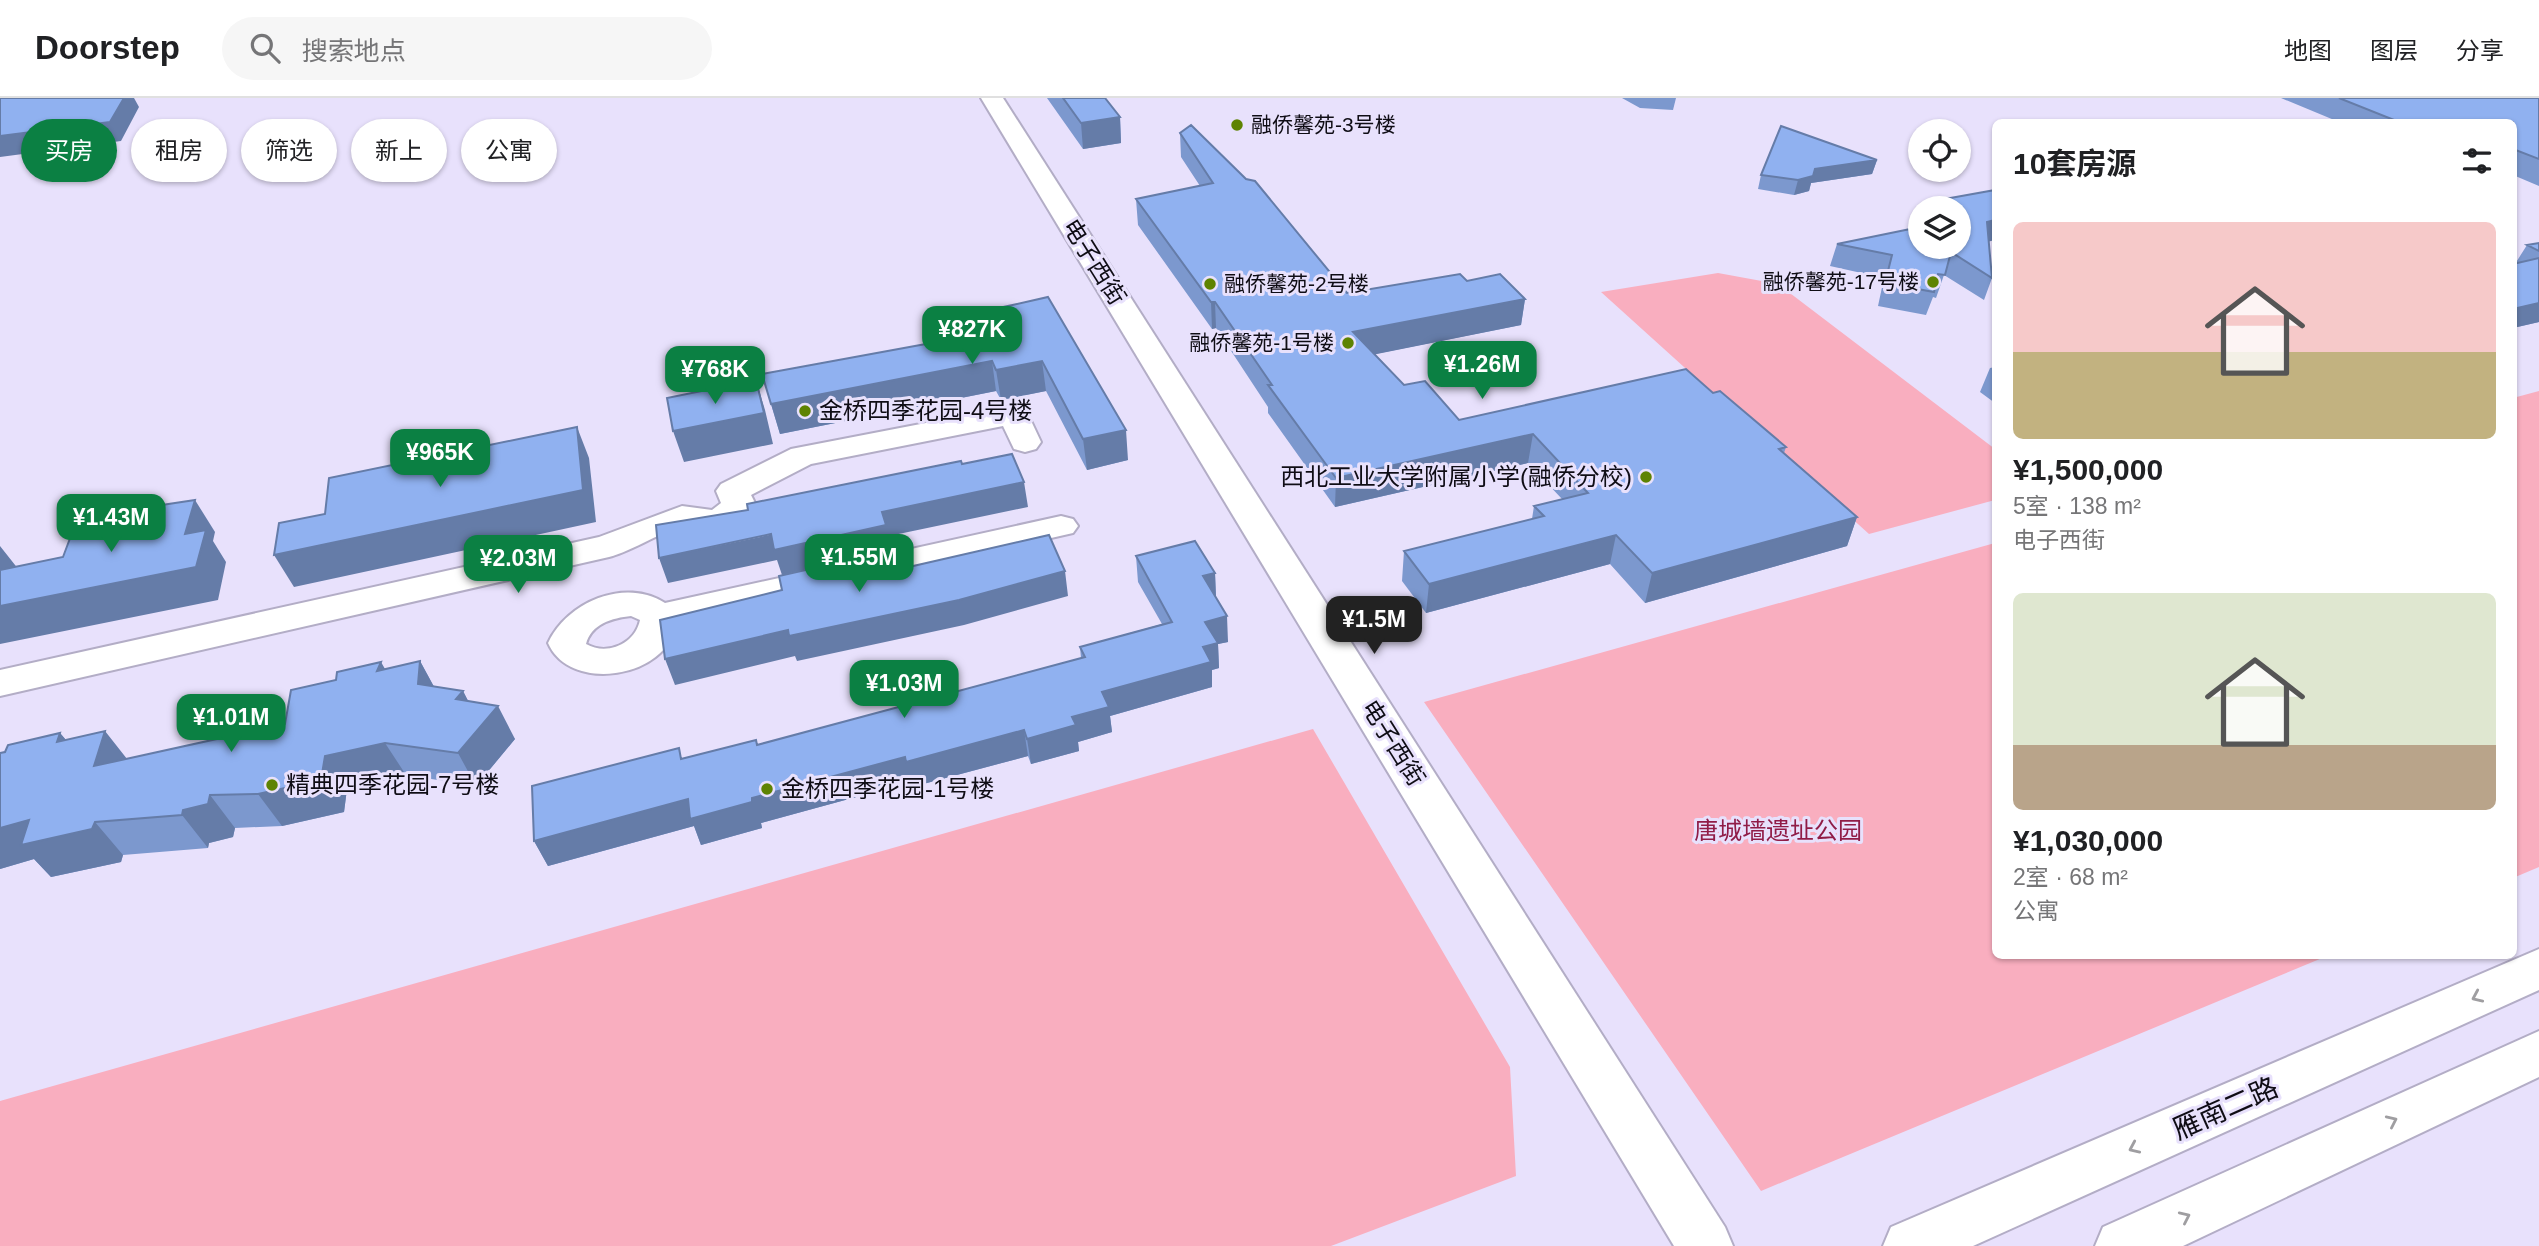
<!DOCTYPE html>
<html lang="zh">
<head>
<meta charset="utf-8">
<style>
	:root { --surface:#fff; --page:#f6f6f6; --text:#202124; --muted:#757577; --line:#e0e0e0; --accent:#0b8043 }
	body { margin:0; font-family:Helvetica,"Noto Sans SC",sans-serif; background:var(--page); color:var(--text); height:100vh; display:flex; flex-direction:column; font-size:26px; white-space:nowrap }
	* { box-sizing:border-box; margin:0 }
	p { font-size:23px; color:var(--muted) }
	.icon { flex:none; width:38px; height:38px; fill:none; stroke:currentColor; stroke-width:2; stroke-linecap:round; stroke-linejoin:round }
	.map { position:relative; flex:1; overflow:hidden }
	.details { position:absolute; left:1992px; top:21px; width:525px; height:840px; display:flex; flex-direction:column; background:var(--surface); border-radius:10px; box-shadow:0 2px 5px #0004 }
	.details>* { flex:none }
	.banner { position:absolute; left:21px; top:21px; width:665px; height:63px; display:flex; gap:14px }
	.fabs { position:absolute; left:1908px; top:21px; display:grid; gap:14px }
	.fabs a { display:grid; place-items:center; width:63px; height:63px; border-radius:50%; background:var(--surface); box-shadow:0 2px 5px #0004; font-size:35px }
	.price { position:absolute; translate:-50% -60px; padding:0 16px; border-radius:14px; background:var(--accent); color:#fff; font-size:23px; line-height:46px; filter:drop-shadow(0 2px 4px #0008) }
	.price::after { content:''; position:absolute; left:50%; top:42px; width:21px; height:16px; margin-left:-10px; background:inherit; clip-path:polygon(0 0,100% 0,50% 100%) }
	.price.current { background:#222; color:#fff }
	ul { padding:0; list-style:none }
	li { display:grid; align-content:center; gap:14px; height:371px; padding:0 21px }
	li span { display:grid; place-items:center; height:217px; border-radius:10px; color:#555 }
	li>.icon { margin-inline-start:auto }
	span .icon { width:126px; height:126px; fill:#fffc; stroke-width:1 }
	li b { font-size:30px }
	h2 { display:flex; justify-content:space-between; align-items:center; height:84px; padding:0 21px; font-size:30px }
	.tag { padding:0 24px; border-radius:32px; background:var(--surface); box-shadow:0 2px 5px #0004; font-size:24px; line-height:63px }
	.tag.current { background:var(--accent); color:#fff }
	header { display:flex; align-items:center; gap:42px; box-sizing:border-box; height:98px; padding:0 35px; background:var(--surface); border-bottom:2px solid var(--line) }
	header strong { font-size:33px }
	nav { display:flex; gap:38px; margin-inline-start:auto; font-size:24px }
	.search { width:490px; height:63px; background:var(--page); display:flex; align-items:center; gap:18px; box-sizing:border-box; padding:0 24px; border-radius:38px; color:var(--muted); font-size:26px }
	.map>svg:first-child { display:block }
	.green { fill:#f9aebf }
	.lines { fill:none; stroke-linecap:round; stroke-linejoin:round }
	.minor-casing { stroke:#b3adc6; stroke-width:4 }
	.tertiary-casing { stroke:#b3adc6; stroke-width:4 }
	.primary-casing { stroke:#b3adc6; stroke-width:4 }
	.minor { fill:#fff; fill-rule:evenodd }
	.tertiary { fill:#fff; fill-rule:evenodd }
	.primary { fill:#fff; fill-rule:evenodd }
	.wall { fill:#7c98ce }
	.shaded-wall { fill:#657ca8 }
	.building { fill:#90b1f0; stroke:#657ca8; stroke-width:2 }
	.oneway { stroke:#9f9ea1 }
	.poi-dot { fill:#5e8302; stroke:#e8e1fc; stroke-width:2.5 }
	.labels { text-anchor:middle; stroke-width:6; stroke-linejoin:round; paint-order:stroke }
	.far-poi-label { font-size:21px; fill:#0f0d15; stroke:#e8e1fc; text-anchor:start }
	.street-label { font-size:24px; fill:#0f0d15; stroke:#e8e1fc }
	.poi-label { font-size:24px; fill:#0f0d15; stroke:#e8e1fc; text-anchor:start }
	.park-label { font-size:24px; fill:#901c47; stroke:#e8e1fc }
	.near-street-label { font-size:28px; fill:#0f0d15; stroke:#e8e1fc }
</style>
</head>
<body>
<header>
<strong>Doorstep</strong>
<div class="search"><svg class="icon" aria-label="search" viewBox="0 0 24 24"><circle cx="10" cy="10" r="6"/><path d="M15 15l6 6"/></svg>搜索地点</div>
<nav><a>地图</a><a>图层</a><a>分享</a></nav>
</header>
<div class="map">
<svg width="2539" height="1148" viewBox="0 0 2539 1148">
	<rect width="100%" height="100%" fill="#e8e1fc"/>
	<path class="green" d="M 1718,175 L 1778,186 L 1995,351 L 1995,402 L 1869,436 L 1601,194 Z
		M 2539,293 L 2539,769 L 2513,780 L 2513,300 Z
		M 1995,445 L 1995,858 L 2327,858 L 1761,1093 L 1424,604 Z
		M 1313,631 L 1510,969 L 1516,1078 L 1331,1148 L 0,1148 L 0,1003 Z"/>
	<g class="lines">
		<g class="minor-casing">
			<path id="minor" d="M 1014,308 L 1025,310 L 1041,344 L 1036,351 L 1025,354 L 1014,351 L 1003,328 L 811,366 L 751,397 L 755,405 C 748,422 732,434 713,433 C 704,432 694,428 686,429 C 664,431 633,453 609,459 L 0,598 L 0,572 L 599,439 L 682,408 L 712,412 L 721,405 L 716,393 L 721,386 L 791,351 Z
				M 1061,418 L 1073,421 L 1078,428 L 1073,435 L 676,526 C 668,580 570,596 548,545 C 567,504 625,479 665,505 ZM 631,518 L 640,522 C 635,546 607,558 586,546 C 591,526 612,520 631,518 Z"/>
		</g>
		<g class="tertiary-casing">
			<path id="tertiary" d="M 981,0 L 1003,0 L 1725,1129 L 1733,1148 L 1674,1148 Z"/>
		</g>
		<g class="primary-casing">
			<path id="primary" d="M 2539,851 L 2539,892 L 1973,1148 L 1883,1148 L 1891,1129 Z
				M 2539,933 L 2539,979 L 2183,1148 L 2095,1148 L 2103,1129 Z"/>
		</g>
		<use href="#minor" class="minor"/>
		<use href="#tertiary" class="tertiary"/>
		<use href="#primary" class="primary"/>
	</g>
	<path class="wall" d="M 1047,0 L 1105,0 L 1120,19 L 1121,45 L 1083,51 Z
		M 1622,0 L 1676,0 L 1673,12 L 1640,10 Z
		M 2281,0 L 2539,0 L 2539,88 L 2513,77 L 2513,24 L 2339,24 Z
		M 1180,35 L 1347,195 L 1467,183 L 1525,201 L 1521,227 L 1375,256 L 1404,287 L 1459,322 L 1713,295 L 1786,349 L 1784,355 L 1857,419 L 1847,448 L 1645,505 L 1610,466 L 1426,515 L 1402,483 L 1404,453 L 1532,421 L 1534,408 L 1562,401 L 1528,365 L 1335,409 L 1268,315 L 1268,309 L 1216,230 L 1212,231 L 1138,127 L 1136,101 L 1200,88 L 1181,59 Z
		M 1877,62 L 1872,76 L 1811,85 L 1809,93 L 1794,97 L 1758,91 L 1761,77 Z
		M 1995,92 L 1989,144 L 1992,180 L 1984,202 L 1944,177 L 1936,200 L 1933,199 L 1926,217 L 1878,208 L 1884,180 L 1830,168 L 1837,146 L 1958,149 L 1958,110 L 1926,110 L 1928,104 Z
		M 2539,145 L 2539,224 L 2513,230 L 2513,166 L 2515,166 L 2527,147 Z
		M 999,210 L 1128,362 L 1087,372 L 1046,293 L 1001,302 L 996,293 L 780,336 L 762,276 L 1002,232 Z
		M 1995,269 L 1995,305 L 1980,294 L 1990,270 Z
		M 1136,458 L 1215,475 L 1216,500 L 1228,544 L 1218,546 L 1219,570 L 1212,572 L 1212,589 L 1110,618 L 1112,634 L 1078,644 L 1079,653 L 1031,666 L 1028,658 L 912,689 L 911,684 L 761,725 L 762,730 L 701,747 L 694,728 L 548,768 L 534,743 L 683,661 L 758,647 L 1081,560 L 1080,549 L 1162,526 L 1138,484 Z
		M 420,563 L 434,589 L 463,593 L 468,603 L 515,641 L 476,688 L 406,677 L 347,691 L 344,714 L 282,728 L 235,730 L 233,739 L 209,745 L 208,750 L 123,757 L 121,764 L 51,779 L 34,761 L 0,771 L 0,655 L 60,635 L 66,642 L 128,661 L 285,626 L 385,571 Z"/>
	<path class="shaded-wall" d="M 124,0 L 134,0 L 139,9 L 121,43 L 0,59 L 0,38 Z
		M 1120,19 L 1121,45 L 1083,51 L 1081,25 Z
		M 1877,62 L 1872,76 L 1811,85 L 1809,93 L 1794,97 L 1798,82 L 1815,71 Z
		M 1995,122 L 1995,142 L 1979,146 L 1987,124 Z
		M 1525,201 L 1521,227 L 1352,261 L 1353,234 Z
		M 1211,204 L 1215,204 L 1216,230 L 1212,231 Z
		M 2539,205 L 2539,224 L 2513,230 L 2513,211 Z
		M 992,263 L 996,293 L 780,336 L 771,306 Z
		M 1042,263 L 1046,293 L 1001,302 L 996,272 Z
		M 756,282 L 765,312 L 773,346 L 684,364 L 673,333 Z
		M 577,329 L 589,360 L 596,424 L 294,489 L 274,457 Z
		M 1126,332 L 1128,362 L 1087,372 L 1083,341 Z
		M 1533,336 L 1528,365 L 1335,409 L 1336,380 Z
		M 1024,384 L 1028,409 L 889,438 L 892,452 L 782,477 L 777,462 L 668,485 L 659,460 Z
		M 195,402 L 215,434 L 213,443 L 226,464 L 218,502 L 0,546 L 0,448 L 19,472 L 185,436 Z
		M 1857,419 L 1847,448 L 1645,505 L 1652,475 Z
		M 1616,437 L 1610,466 L 1426,515 L 1429,486 Z
		M 1065,473 L 1068,498 L 964,527 L 797,563 L 795,558 L 675,587 L 665,561 L 788,532 Z
		M 1215,475 L 1216,500 L 1203,478 Z
		M 1227,518 L 1228,544 L 1218,546 L 1219,570 L 1212,572 L 1212,589 L 1110,618 L 1112,634 L 1078,644 L 1079,653 L 1031,666 L 1027,641 L 1072,619 L 1102,594 L 1203,549 L 1205,524 Z
		M 420,563 L 438,596 L 418,586 Z
		M 381,564 L 400,597 L 377,573 Z
		M 463,593 L 480,626 L 456,601 Z
		M 498,608 L 515,641 L 476,688 L 458,655 Z
		M 1024,632 L 1028,658 L 912,689 L 906,664 Z
		M 105,633 L 131,666 L 94,668 Z
		M 60,635 L 88,668 L 57,644 Z
		M 385,645 L 406,677 L 347,691 L 344,714 L 282,728 L 258,696 L 325,658 Z
		M 905,659 L 911,684 L 761,725 L 762,730 L 701,747 L 694,728 L 548,768 L 534,743 L 688,701 L 752,700 Z
		M 210,697 L 235,730 L 233,739 L 209,745 L 208,750 L 182,717 L 183,712 Z
		M 29,722 L 95,724 L 123,757 L 121,764 L 51,779 L 34,761 L 0,771 L 0,730 Z"/>
	<path class="building" d="M 0,0 L 124,0 L 110,24 L 0,38 Z
		M 1063,0 L 1105,0 L 1120,19 L 1081,25 Z
		M 2339,0 L 2539,0 L 2539,61 L 2513,51 L 2513,24 L 2399,24 Z
		M 1191,27 L 1246,81 L 1255,83 L 1347,195 L 1460,176 L 1467,183 L 1500,176 L 1525,201 L 1353,234 L 1404,287 L 1425,283 L 1459,322 L 1686,271 L 1713,295 L 1720,293 L 1786,349 L 1779,351 L 1857,419 L 1652,475 L 1616,437 L 1429,486 L 1404,453 L 1544,418 L 1534,408 L 1588,395 L 1533,336 L 1336,380 L 1268,287 L 1272,287 L 1215,204 L 1211,204 L 1136,101 L 1213,85 L 1180,35 Z
		M 1781,28 L 1877,62 L 1815,71 L 1813,78 L 1798,82 L 1761,77 Z
		M 1995,92 L 1995,122 L 1987,124 L 1992,180 L 1951,154 L 1945,177 L 1938,176 L 1934,194 L 1885,185 L 1892,157 L 1837,146 L 1920,129 L 1920,149 L 1958,149 L 1958,110 L 1938,110 L 1928,104 Z
		M 2539,145 L 2539,153 L 2527,147 Z
		M 2539,160 L 2539,205 L 2513,211 L 2513,166 Z
		M 1048,199 L 1126,332 L 1083,341 L 1042,263 L 996,272 L 992,263 L 771,306 L 762,276 L 1013,230 L 999,210 Z
		M 756,282 L 764,315 L 673,333 L 667,300 Z
		M 577,329 L 583,392 L 274,457 L 279,425 L 325,416 L 329,380 Z
		M 1012,356 L 1024,384 L 882,414 L 886,427 L 774,452 L 771,436 L 659,460 L 656,427 L 748,412 L 747,406 L 961,363 L 962,366 Z
		M 195,402 L 185,436 L 206,432 L 196,469 L 0,508 L 0,472 L 63,459 L 75,427 L 100,422 L 102,416 Z
		M 1049,437 L 1065,473 L 959,502 L 789,538 L 788,532 L 665,561 L 660,522 L 782,492 L 779,478 L 894,452 L 900,471 Z
		M 1195,443 L 1215,475 L 1203,478 L 1227,518 L 1205,524 L 1218,545 L 1203,549 L 1211,564 L 1102,594 L 1109,609 L 1072,619 L 1076,627 L 1027,641 L 1024,632 L 906,664 L 905,659 L 752,700 L 752,704 L 690,721 L 688,701 L 534,743 L 532,688 L 679,650 L 681,661 L 756,642 L 757,647 L 1085,559 L 1080,549 L 1172,524 L 1136,458 Z
		M 420,563 L 418,586 L 463,593 L 456,601 L 498,608 L 458,655 L 385,645 L 325,658 L 321,682 L 258,696 L 210,697 L 208,706 L 183,712 L 182,717 L 95,724 L 92,731 L 21,747 L 29,722 L 0,730 L 0,655 L 5,654 L 8,647 L 60,635 L 57,644 L 105,633 L 94,668 L 285,626 L 291,592 L 336,582 L 337,574 L 381,564 L 377,573 Z"/>
	<defs><path id="oneway-chevron" d="M-2-3.5L2.5 0L-2 3.5" fill="none" stroke-width="1.6" stroke-linecap="round" stroke-linejoin="round" transform="scale(1.75)"/></defs>
	<g class="oneway">
		<use href="#oneway-chevron" transform="translate(2477 899) rotate(156)"/>
		<use href="#oneway-chevron" transform="translate(2392 1023) rotate(-25)"/>
		<use href="#oneway-chevron" transform="translate(2134 1050) rotate(156)"/>
		<use href="#oneway-chevron" transform="translate(2185 1119) rotate(-25)"/>
	</g>
	<g class="poi-dot">
		<circle cx="1237" cy="27" r="7"/>
		<circle cx="1933" cy="184" r="7"/>
		<circle cx="1210" cy="186" r="7"/>
		<circle cx="1348" cy="245" r="7"/>
		<circle cx="805" cy="313" r="7"/>
		<circle cx="1646" cy="379" r="7"/>
		<circle cx="272" cy="687" r="7"/>
		<circle cx="767" cy="691" r="7"/>
	</g>
	<g class="labels">
		<g class="far-poi-label">
			<text x="1251" y="34">融侨馨苑-3号楼</text>
			<text x="1919" y="191" text-anchor="end">融侨馨苑-17号楼</text>
			<text x="1224" y="193">融侨馨苑-2号楼</text>
			<text x="1334" y="252" text-anchor="end">融侨馨苑-1号楼</text>
		</g>
		<g class="street-label">
			<text transform="translate(1094 164) rotate(58)" y="8">电子西街</text>
			<text transform="translate(1393 645) rotate(58)" y="8">电子西街</text>
		</g>
		<g class="poi-label">
			<text x="819" y="321">金桥四季花园-4号楼</text>
			<text x="1632" y="387" text-anchor="end">西北工业大学附属小学(融侨分校)</text>
			<text x="286" y="695">精典四季花园-7号楼</text>
			<text x="781" y="699">金桥四季花园-1号楼</text>
		</g>
		<g class="park-label">
			<text x="1778" y="741">唐城墙遗址公园</text>
		</g>
		<g class="near-street-label">
			<text transform="translate(2225 1010) rotate(-24)" y="10">雁南二路</text>
		</g>
	</g>
</svg>
<div class="fabs">
<a><svg class="icon" aria-label="locate" viewBox="0 0 24 24"><circle cx="12" cy="12" r="6"/><path d="M12 2v4M12 18v4M2 12h4M18 12h4"/></svg></a>
<a><svg class="icon" aria-label="layers" viewBox="0 0 24 24"><path d="M12 4l9 5-9 5-9-5zM3 14l9 5 9-5"/></svg></a>
</div>
<b class="price" style="left:972px;top:268px">¥827K</b>
<b class="price" style="left:1482px;top:303px">¥1.26M</b>
<b class="price" style="left:715px;top:308px">¥768K</b>
<b class="price" style="left:440px;top:391px">¥965K</b>
<b class="price" style="left:111px;top:456px">¥1.43M</b>
<b class="price" style="left:859px;top:496px">¥1.55M</b>
<b class="price" style="left:518px;top:497px">¥2.03M</b>
<b class="price current" style="left:1374px;top:558px">¥1.5M</b>
<b class="price" style="left:904px;top:622px">¥1.03M</b>
<b class="price" style="left:231px;top:656px">¥1.01M</b>
<div class="banner">
<a class="tag current">买房</a>
<a class="tag">租房</a>
<a class="tag">筛选</a>
<a class="tag">新上</a>
<a class="tag">公寓</a>
</div>
<section class="details">
<h2>10套房源<svg class="icon" aria-label="filters" viewBox="0 0 24 24"><path d="M4 7h16M4 17h16"/><circle cx="9" cy="7" r="2"/><circle cx="15" cy="17" r="2"/></svg></h2>
<ul>
<li><span style="background:linear-gradient(#f6c9c9 60%,#c2b280 0)"><svg class="icon" aria-label="home" viewBox="0 0 24 24"><path d="M3 11l9-7 9 7M6 9v11h12V9"/></svg></span><div><b>¥1,500,000</b><p>5室 · 138 m²</p><p>电子西街</p></div></li>
<li><span style="background:linear-gradient(#dfe7d0 70%,#b9a48a 0)"><svg class="icon" aria-label="home" viewBox="0 0 24 24"><path d="M3 11l9-7 9 7M6 9v11h12V9"/></svg></span><div><b>¥1,030,000</b><p>2室 · 68 m²</p><p>公寓</p></div></li>
</ul>
</section>
</div>
</body>
</html>
